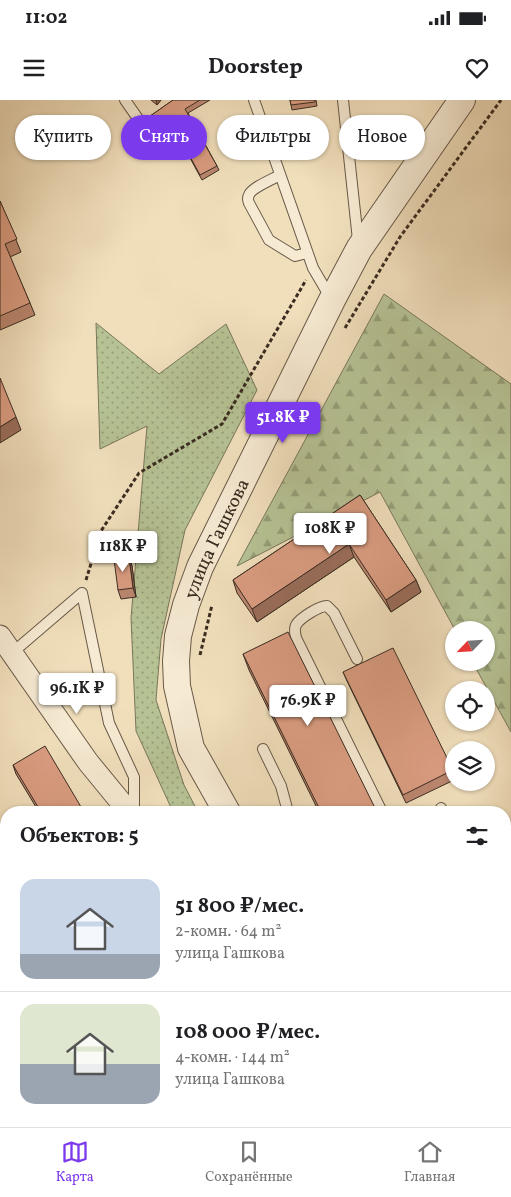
<!DOCTYPE html>
<html lang="ru">
<head>
<meta charset="utf-8">
<style>
	:root { --surface:#fff; --page:#f6f6f6; --text:#202124; --muted:#757577; --line:#e0e0e0; --accent:#7c3aed }
	body { margin:0; font-family:Vollkorn,serif; background:var(--page); color:var(--text); height:100vh; display:flex; flex-direction:column; font-size:19px; white-space:nowrap }
	* { box-sizing:border-box; margin:0 }
	p { font-size:16px; color:var(--muted) }
	.icon { flex:none; width:28px; height:28px; fill:none; stroke:currentColor; stroke-width:2; stroke-linecap:round; stroke-linejoin:round }
	.map { position:relative; flex:1; overflow:hidden }
	.sheet { position:absolute; left:0px; top:706px; width:511px; height:321px; display:flex; flex-direction:column; background:var(--surface); border-radius:20px 20px 0 0; box-shadow:0 1px 4px #0004 }
	.sheet>* { flex:none }
	.top-card { position:absolute; left:15px; top:15px; width:481px; height:45px; display:flex; gap:10px }
	.needle { width:32px; rotate:245deg }
	.controls { position:absolute; left:445px; top:521px; display:grid; gap:10px }
	.controls a { display:grid; place-items:center; width:50px; height:50px; border-radius:50%; background:var(--surface); box-shadow:0 1px 4px #0004; font-size:25px }
	.price { position:absolute; translate:-50% -42px; padding:0 11px; border-radius:5px; background:#fff; color:#222; font-size:16px; line-height:32px; filter:drop-shadow(0 1px 2px #0008) }
	.price::after { content:''; position:absolute; left:50%; top:30px; width:15px; height:11px; margin-left:-8px; background:inherit; clip-path:polygon(0 0,100% 0,50% 100%) }
	.price.on { background:var(--accent); color:#fff }
	ul { padding:0; list-style:none }
	li { display:flex; align-items:center; gap:15px; height:125px; padding:0 20px }
	li+li { border-top:1px solid var(--line) }
	li span { display:grid; place-items:center; flex:none; width:140px; height:100px; border-radius:15px; color:#555 }
	li>.icon { margin-inline-start:auto }
	span .icon { width:60px; height:60px; fill:#fffc; stroke-width:1 }
	li b { font-size:21px }
	h2 { display:flex; justify-content:space-between; align-items:center; height:60px; padding:0 20px; font-size:21px }
	.pill { padding:0 18px; border-radius:22px; background:var(--surface); box-shadow:0 1px 4px #0004; font-size:18px; line-height:45px }
	.pill.on { background:var(--accent); color:#fff }
	.status { display:flex; justify-content:space-between; align-items:center; height:35px; padding:0 25px; background:var(--surface); direction:ltr }
	.status svg { height:14px; fill:currentColor }
	header { display:flex; justify-content:space-between; align-items:center; height:65px; padding:0 20px; background:var(--surface); font-size:22px; font-weight:700 }
	.dock { display:flex; justify-content:space-around; align-items:center; height:70px; border-top:1px solid var(--line); background:var(--surface); font-size:14px; color:var(--muted) }
	.dock a { display:grid; justify-items:center; gap:2px }
	.dock .on { color:var(--accent) }
	.map>svg:first-child { display:block }
	.grass { fill:url(#grass-dots); stroke:#78775b }
	.forest { fill:url(#forest-firs); stroke:#78775b }
	.lines { fill:none; stroke-linecap:round; stroke-linejoin:round }
	.service-casing { stroke:#685948; stroke-width:12 }
	.minor-casing { stroke:#685948; stroke-width:23 }
	.tertiary-casing { stroke:#685948; stroke-width:28 }
	.path { stroke:#3a2c22; stroke-width:3; stroke-dasharray:4 2.5; stroke-linecap:butt }
	.service { stroke:#f6ead3; stroke-width:10 }
	.minor { stroke:#f6ead3; stroke-width:21 }
	.tertiary { stroke:#f6ead3; stroke-width:26 }
	.wall { fill:#bb866f; stroke:#3a2c22 }
	.shaded-wall { fill:#996d5a; stroke:#3a2c22 }
	.building { fill:#da9c81; stroke:#3a2c22 }
	.labels { text-anchor:middle; stroke-width:4; stroke-linejoin:round; paint-order:stroke }
	.street-label { font-size:19px; fill:#3a2c22; stroke:#f6ead3 }
</style>
</head>
<body>
<div class="status"><b>11:02</b><svg viewBox="0 0 49 12"><path d="M0 12V9h3v3zM5 12V6h3v6zM10 12V3h3v9zM15 12V0h3v12zM26 1h20v11H26zM47 4h2v5h-2z"/></svg></div>
<header><svg class="icon" aria-label="menu" viewBox="0 0 24 24"><path d="M4 6h16M4 12h16M4 18h16"/></svg>Doorstep<svg class="icon" aria-label="heart" viewBox="0 0 24 24"><path d="M12 20l-8-8c-3-5 5-10 8-4 3-6 11-1 8 4z"/></svg></header>
<div class="map">
<svg width="511" height="1027" viewBox="0 0 511 1027">
	<defs>
		<pattern id="grass-dots" width="8" height="8" patternUnits="userSpaceOnUse" patternTransform="scale(1.25)"><rect width="8" height="8" fill="#b6c294"/><path d="M2 2h.1M6 6h.1" fill="none" stroke="#959e78" stroke-width="1.8" stroke-linecap="round"/></pattern>
		<pattern id="forest-firs" width="22" height="20" patternUnits="userSpaceOnUse" patternTransform="scale(1.25)"><rect width="22" height="20" fill="#b6c294"/><path d="M5 1l3.5 6h-7zM16 11l3.5 6h-7z" fill="#959e78"/></pattern>
	</defs>
	<rect width="100%" height="100%" fill="#f1dfbc"/>
	<filter id="stains"><feTurbulence type="fractalNoise" baseFrequency=".004" numOctaves="4"/><feColorMatrix values="0 0 0 0 .2 0 0 0 0 .09 0 0 0 0 .02 0 0 0 .5 -.17"/></filter>
	<radialGradient id="worn" r=".72"><stop offset=".6" stop-color="#630" stop-opacity="0"/><stop offset="1" stop-color="#630" stop-opacity=".3"/></radialGradient>
	<path class="grass" d="M 96,223 L 159,274 L 226,224 L 257,290 L 185,430 L 161,539 L 156,600 L 184,685 L 198,712 L 173,712 L 136,631 L 131,518 L 147,326 L 100,349 Z"/>
	<path class="forest" d="M 384,194 L 511,284 L 511,632 L 473,563 L 486,562 L 486,530 L 455,530 L 380,392 L 237,466 Z"/>
	<g class="lines">
		<g class="service-casing">
			<path id="service" d="M 125,0 L 141,23
				M 254,0 L 313,168 L 330,197
				M 343,0 L 358,140
				M 280,75 C 273,79 251,88 249,95 C 247,98 248,100 249,103 L 269,140 L 295,156 L 307,153
				M 12,553 L 82,493 L 109,623 L 134,677 L 134,712
				M 357,559 L 334,513 L 327,506 C 319,506 300,518 296,525 C 294,529 295,533 296,538 L 382,712
				M 263,649 L 281,686 L 288,712
				M 441,708 L 443,712
				M 505,930 L 511,927
				M 150,1021 L 153,1026
				M 251,1021 L 254,1027
				M 492,1027 L 511,1025"/>
		</g>
		<g class="minor-casing">
			<path id="minor" d="M 0,536 L 88,662 L 129,712"/>
		</g>
		<g class="tertiary-casing">
			<g id="tertiary">
				<path id="s1" d="M 227,712 L 191,648 L 177,586 L 176,561 L 178,536 L 186,505 L 200,467 L 332,200 L 359,149 L 462,0"/>
				<path d="M 386,1021 L 388,1027"/>
			</g>
		</g>
		<path class="path" d="M 345,228 L 400,137 L 501,0
			M 86,480 L 101,431 L 139,373 L 222,324 L 306,180
			M 200,555 L 212,505
			M 416,1021 L 418,1027"/>
		<use href="#service" class="service"/>
		<use href="#minor" class="minor"/>
		<use href="#tertiary" class="tertiary"/>
	</g>
	<path class="wall" d="M 151,0 L 161,0 L 157,5 Z
		M 173,0 L 210,0 L 188,13 L 217,66 L 219,70 L 202,80 L 171,23 L 154,33 L 148,23 L 146,19 Z
		M 290,0 L 316,0 L 317,6 L 292,10 Z
		M 0,101 L 21,152 L 10,157 L 30,203 L 35,215 L 0,230 Z
		M 360,395 L 416,480 L 421,492 L 391,512 L 354,457 L 257,522 L 237,493 L 233,480 Z
		M 129,457 L 132,466 L 136,497 L 121,499 L 118,490 Z
		M 243,554 L 377,712 L 319,712 L 249,570 Z
		M 343,572 L 453,670 L 454,680 L 406,703 L 347,581 Z
		M 13,665 L 84,712 L 39,712 L 16,674 Z
		M 511,752 L 511,914 L 505,917 L 505,755 Z
		M 0,768 L 6,779 L 6,895 L 0,882 Z
		M 190,1021 L 238,1021 L 242,1027 L 194,1027 Z"/>
	<path class="shaded-wall" d="M 156,0 L 161,0 L 157,5 Z
		M 16,317 L 21,330 L 0,343 L 0,327 Z
		M 349,444 L 354,457 L 257,522 L 252,509 Z
		M 129,457 L 132,466 L 136,497 L 133,488 Z
		M 416,480 L 421,492 L 391,512 L 386,500 Z
		M 0,969 L 6,1008 L 6,1021 L 8,1021 L 9,1027 L 7,1027 L 0,985 Z"/>
	<path class="building" d="M 173,0 L 200,0 L 185,9 L 217,66 L 200,75 L 169,18 L 152,28 L 146,19 Z
		M 290,0 L 315,0 L 315,2 L 291,5 Z
		M 0,101 L 17,139 L 5,144 L 30,203 L 0,216 Z
		M 0,278 L 16,317 L 0,327 Z
		M 360,395 L 416,480 L 386,500 L 349,444 L 252,509 L 233,480 Z
		M 129,457 L 133,488 L 118,490 L 114,459 Z
		M 288,532 L 377,712 L 321,712 L 243,554 Z
		M 393,548 L 453,670 L 403,695 L 343,572 Z
		M 45,646 L 84,712 L 41,712 L 13,665 Z
		M 511,752 L 511,899 L 505,902 L 505,755 Z
		M 0,768 L 1,768 L 6,779 L 6,893 L 0,879 Z
		M 0,985 L 7,1027 L 0,1027 Z
		M 193,1021 L 238,1021 L 242,1027 L 196,1027 Z"/>
	<g class="labels">
		<g class="street-label">
			<text dy="7" stroke="none"><textPath href="#s1" startOffset="292">улица Гашкова</textPath></text>
		</g>
	</g>
	<rect width="100%" height="100%" filter="url(#stains)"/>
	<rect width="100%" height="100%" fill="url(#worn)"/>
</svg>
<div class="controls">
<a><svg class="needle" viewBox="-14 -14 28 28"><path d="M0-13l5 13h-10z" fill="#e53935"/><path d="M0 13l5-13h-10z" fill="#757577"/></svg></a>
<a><svg class="icon" aria-label="locate" viewBox="0 0 24 24"><circle cx="12" cy="12" r="6"/><path d="M12 2v4M12 18v4M2 12h4M18 12h4"/></svg></a>
<a><svg class="icon" aria-label="layers" viewBox="0 0 24 24"><path d="M12 4l9 5-9 5-9-5zM3 14l9 5 9-5"/></svg></a>
</div>
<b class="price on" style="left:283px;top:344px">51.8K ₽</b>
<b class="price" style="left:330px;top:455px">108K ₽</b>
<b class="price" style="left:123px;top:473px">118K ₽</b>
<b class="price" style="left:77px;top:615px">96.1K ₽</b>
<b class="price" style="left:308px;top:627px">76.9K ₽</b>
<div class="top-card">
<a class="pill">Купить</a>
<a class="pill on">Снять</a>
<a class="pill">Фильтры</a>
<a class="pill">Новое</a>
</div>
<section class="sheet">
<h2>Объектов: 5<svg class="icon" aria-label="filters" viewBox="0 0 24 24"><path d="M4 7h16M4 17h16"/><circle cx="9" cy="7" r="2"/><circle cx="15" cy="17" r="2"/></svg></h2>
<ul>
<li><span style="background:linear-gradient(#c9d6e8 75%,#9aa5b1 0)"><svg class="icon" aria-label="home" viewBox="0 0 24 24"><path d="M3 11l9-7 9 7M6 9v11h12V9"/></svg></span><div><b>51 800 ₽/мес.</b><p>2-комн. · 64 m²</p><p>улица Гашкова</p></div></li>
<li><span style="background:linear-gradient(#dfe7d0 60%,#9aa5b1 0)"><svg class="icon" aria-label="home" viewBox="0 0 24 24"><path d="M3 11l9-7 9 7M6 9v11h12V9"/></svg></span><div><b>108 000 ₽/мес.</b><p>4-комн. · 144 m²</p><p>улица Гашкова</p></div></li>
</ul>
</section>
</div>
<nav class="dock">
<a class="on"><svg class="icon" aria-label="map" viewBox="0 0 24 24"><path d="M3 6l6-2 6 2 6-2v14l-6 2-6-2-6 2zM9 4v14M15 6v14"/></svg>Карта</a>
<a><svg class="icon" aria-label="saved" viewBox="0 0 24 24"><path d="M7 4h10v16l-5-4-5 4z"/></svg>Сохранённые</a>
<a><svg class="icon" aria-label="home" viewBox="0 0 24 24"><path d="M3 11l9-7 9 7M6 9v11h12V9"/></svg>Главная</a>
</nav>
</body>
</html>
